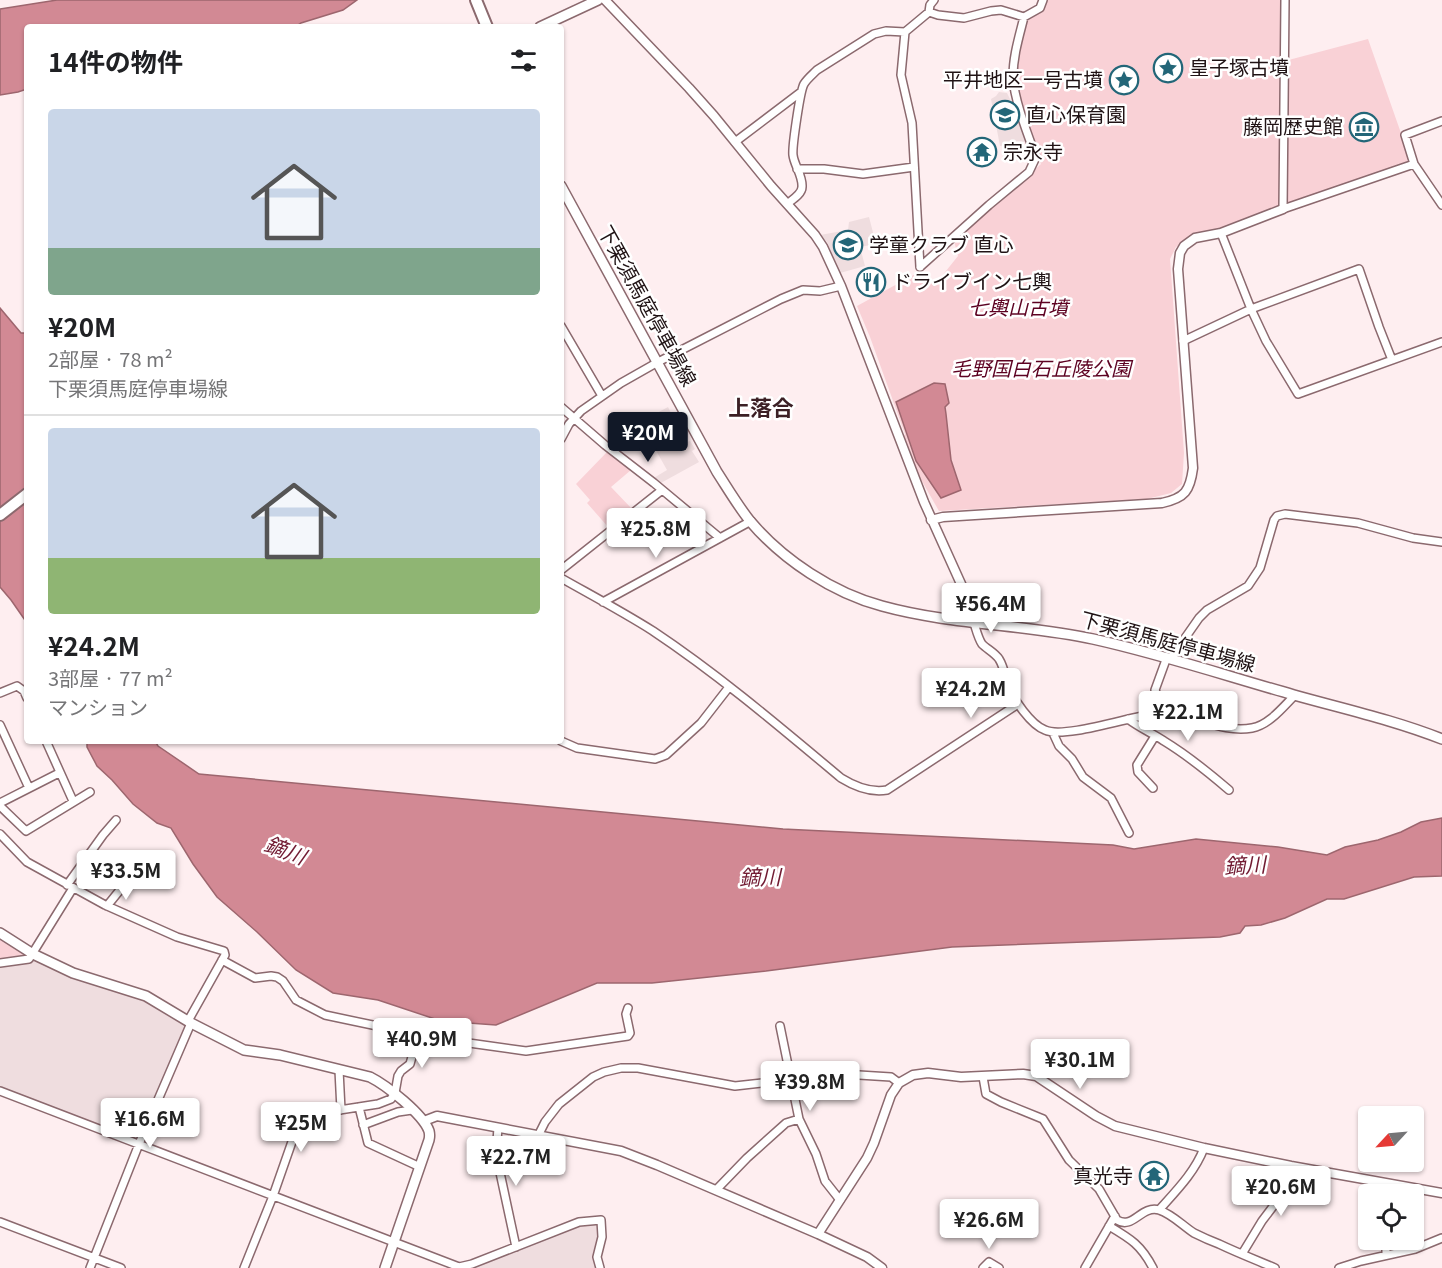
<!DOCTYPE html>
<html lang="ja">
<head>
<meta charset="utf-8">
<style>
	:root { --surface:#fff; --page:#f6f6f6; --text:#202124; --muted:#757577; --line:#e0e0e0; --accent:#111827 }
	body { margin:0; font-family:Georgia,"Noto Sans JP",serif; background:var(--page); color:var(--text); height:100vh; display:flex; flex-direction:column; font-size:22px; white-space:nowrap }
	* { box-sizing:border-box; margin:0 }
	p { font-size:20px; color:var(--muted) }
	.icon { flex:none; width:33px; height:33px; fill:none; stroke:currentColor; stroke-width:2; stroke-linecap:round; stroke-linejoin:round }
	.map { position:relative; flex:1; overflow:hidden }
	.panel { position:absolute; left:24px; top:24px; width:540px; height:720px; display:flex; flex-direction:column; background:var(--surface); border-radius:6px; box-shadow:0 2px 4px #0004 }
	.panel>* { flex:none }
	.needle { width:39px; rotate:244deg }
	.tools { position:absolute; left:1358px; top:1106px; display:grid; gap:12px }
	.tools a { display:grid; place-items:center; width:66px; height:66px; border-radius:6px; background:var(--surface); box-shadow:0 2px 4px #0004; font-size:30px }
	.price { position:absolute; translate:-50% -51px; padding:0 14px; border-radius:6px; background:#fff; color:#222; font-size:20px; line-height:39px; filter:drop-shadow(0 2px 3px #0008) }
	.price::after { content:''; position:absolute; left:50%; top:36px; width:18px; height:14px; margin-left:-9px; background:inherit; clip-path:polygon(0 0,100% 0,50% 100%) }
	.price.active { background:var(--accent); color:#fff }
	ul { padding:0; list-style:none }
	li { display:grid; align-content:center; gap:12px; height:318px; padding:0 24px }
	li+li { border-top:2px solid var(--line) }
	li span { display:grid; place-items:center; height:186px; border-radius:6px; color:#555 }
	li>.icon { margin-inline-start:auto }
	span .icon { width:108px; height:108px; fill:#fffc; stroke-width:1 }
	li b { font-size:26px }
	h2 { display:flex; justify-content:space-between; align-items:center; height:72px; padding:0 24px; font-size:26px }
	.map>svg:first-child { display:block }
	.built { fill:#efdddf }
	.green { fill:#f9d1d6 }
	.water { fill:#d28994; stroke:#9d666e; stroke-width:1.5 }
	.lines { fill:none; stroke-linecap:round; stroke-linejoin:round }
	.minor-casing { stroke:#8b696e; stroke-width:10 }
	.tertiary-casing { stroke:#8b696e; stroke-width:11 }
	.secondary-casing { stroke:#8b696e; stroke-width:12 }
	.primary-casing { stroke:#8b696e; stroke-width:14 }
	.minor { stroke:#fff; stroke-width:7 }
	.tertiary { stroke:#fff; stroke-width:8 }
	.secondary { stroke:#fff; stroke-width:9 }
	.primary { stroke:#fff; stroke-width:10 }
	.labels { text-anchor:middle; stroke-width:5; stroke-linejoin:round; paint-order:stroke }
	.poi-label { font-size:20px; fill:#201315; stroke:#fff; text-anchor:start }
	.street-label { font-size:20px; fill:#201315; stroke:#fff }
	.park-label { font-size:20px; font-style:italic; fill:#5d0222; stroke:#fff }
	.water-label { font-size:21px; font-style:italic; fill:#711b32; stroke:#fff }
	.quarter-label { font-size:22px; font-weight:bold; fill:#3c2025; stroke:#fff }
</style>
</head>
<body>
<div class="map">
<svg width="1442" height="1268" viewBox="0 0 1442 1268">
	<rect width="100%" height="100%" fill="#feeef0"/>
	<path class="built" d="M 999,92 L 1007,93 L 1011,101 L 1016,101 L 1028,141 L 1000,146 L 991,99 L 996,96 Z
		M 869,217 L 876,244 L 860,247 L 865,266 L 840,273 L 827,242 L 820,235 L 848,230 L 849,222 Z
		M 668,407 L 671,413 L 674,412 L 679,420 L 676,423 L 687,442 L 690,441 L 695,449 L 692,451 L 699,462 L 659,484 L 652,479 L 667,470 L 640,422 Z
		M 38,960 L 141,997 L 184,1022 L 185,1026 L 138,1139 L 136,1140 L 0,1087 L 0,965 Z
		M 596,1224 L 599,1227 L 599,1239 L 597,1268 L 468,1268 L 579,1225 Z"/>
	<path class="green" d="M 1045,0 L 1282,0 L 1281,62 L 1368,39 L 1409,156 L 1407,162 L 1291,204 L 1230,225 L 1191,236 L 1176,247 L 1170,259 L 1184,453 L 1182,484 L 1171,493 L 1147,499 L 939,511 L 919,476 L 903,438 L 905,434 L 870,337 L 857,306 L 919,272 L 934,286 L 958,256 L 954,241 L 1041,164 L 1029,135 L 1014,78 L 1017,55 L 1026,19 C 1036,16 1041,10 1045,0 Z
		M 607,452 L 631,470 L 611,487 L 633,510 L 609,528 L 587,503 L 590,500 L 576,484 Z
		M 0,939 L 29,954 L 28,957 L 0,961 Z"/>
	<path class="water" d="M 57,0 L 357,0 L 343,10 L 301,23 L 295,27 L 27,27 L 27,89 L 18,92 L 0,95 L 0,9 Z
		M 0,308 L 21,333 L 27,333 L 27,377 L 25,388 L 27,400 L 27,623 L 11,600 L 0,587 Z
		M 934,383 L 945,384 L 949,403 L 945,407 L 946,414 L 951,460 L 961,490 L 941,498 L 916,461 L 896,402 Z
		M 87,741 L 155,741 L 158,746 L 199,774 L 783,829 L 1113,845 L 1134,849 L 1196,839 L 1278,847 L 1327,855 L 1345,847 L 1378,840 L 1401,832 L 1421,822 L 1442,818 L 1442,876 L 1414,877 L 1344,899 L 1327,899 L 1285,918 L 1261,925 L 1245,926 L 1240,933 L 1220,937 L 952,947 L 766,971 L 652,983 L 597,983 L 496,1025 L 441,1021 L 378,1000 L 333,993 L 296,970 L 257,932 L 217,897 L 193,864 L 171,828 L 157,823 L 133,804 L 112,780 L 97,766 L 87,747 Z"/>
	<g class="lines">
		<g class="minor-casing">
			<path id="minor" d="M 1285,0 L 1283,209 L 1414,164
				M 929,12 L 938,15 L 964,18 L 991,11 L 1001,10 L 1024,17 L 1040,8 L 1043,0
				M 1442,121 L 1405,135 L 1414,164 L 1442,205
				M 735,142 L 801,92
				M 797,169 L 824,169 L 863,174 L 914,167
				M 787,204 C 792,200 802,194 802,187 C 803,176 794,165 793,155 C 792,147 800,91 804,84 C 807,79 812,75 817,70 L 874,34 L 886,31 L 905,32
				M 1221,233 L 1251,309 L 1266,341 L 1298,394 L 1442,342
				M 920,267 L 989,205 L 1029,172 L 1036,157 C 1028,135 1014,100 1013,77 C 1013,56 1019,37 1024,17
				M 920,267 L 912,123 L 901,75 L 905,32 L 929,12 L 930,5 L 934,0
				M 561,326 L 602,396
				M 1183,341 L 1251,309 L 1359,269 L 1379,327 L 1392,360
				M 561,407 L 605,445 L 654,483 L 720,538
				M 561,439 L 569,424 L 581,411 L 621,383 L 658,362 L 781,299 L 803,290 L 820,291 L 841,286
				M 561,570 L 662,490
				M 561,578 C 591,595 623,612 653,631 C 719,675 780,727 841,778 C 854,786 871,793 887,790 L 1018,704
				M 603,602 L 751,521
				M 974,623 C 976,629 978,638 982,644 C 987,649 995,653 999,659 C 1004,667 1005,676 1008,685 C 1013,699 1031,725 1045,730 C 1064,739 1129,717 1153,714 C 1187,710 1218,734 1252,728 C 1269,725 1283,707 1295,695
				M 1167,657 L 1155,690 L 1157,695 L 1173,701 L 1173,713
				M 1171,658 L 1199,618 L 1207,610 L 1248,586 L 1260,568 L 1274,520 L 1277,516 L 1285,514 L 1358,523 L 1413,538 L 1442,542
				M 0,693 L 17,686 L 24,691 L 27,698
				M 1128,719 C 1140,728 1152,733 1164,741 C 1187,755 1208,772 1229,790
				M 0,725 L 29,788
				M 1053,733 L 1059,746 L 1072,759 L 1083,777 L 1111,798 L 1129,833
				M 46,741 L 73,801
				M 561,741 L 577,748 L 655,759 L 666,755 L 701,723 L 729,687
				M 1153,788 L 1138,772 L 1137,765 L 1155,736
				M 0,803 L 59,773
				M 0,806 L 26,831 L 90,792
				M 0,834 L 27,862 L 105,905 L 177,937 L 224,951 L 225,955 L 188,1021
				M 67,885 L 103,835 L 116,820
				M 107,906 L 128,880
				M 222,960 L 255,978 L 271,976 L 277,977 L 283,981 L 296,1000 L 325,1015 L 382,1027 L 392,1027 L 426,1037 L 526,1051 L 628,1036 L 630,1033 L 626,1014 L 628,1008
				M 0,963 L 29,959 L 73,888
				M 780,1026 L 799,1119 L 816,1154 L 825,1181 L 840,1200
				M 339,1070 L 341,1110
				M 983,1077 L 986,1094 L 1001,1102 L 1043,1119 L 1069,1160 L 1099,1189 L 1117,1220 C 1133,1230 1141,1205 1159,1210 C 1172,1214 1183,1226 1194,1233 C 1202,1237 1211,1241 1219,1244 C 1238,1253 1256,1260 1275,1268
				M 0,1091 L 459,1267 L 472,1264 L 579,1222 L 601,1220 L 602,1237 L 597,1257 L 600,1268
				M 359,1107 L 368,1143 L 420,1167
				M 363,1125 L 398,1112 L 412,1110
				M 498,1128 L 496,1154 L 516,1247
				M 538,1136 L 545,1122 L 559,1104 L 593,1077 L 604,1072 L 621,1068 L 638,1068 L 735,1086 L 832,1075 L 859,1075 L 891,1077 L 899,1083
				M 1385,1184 L 1385,1194
				M 716,1190 L 747,1158 L 786,1123 L 799,1119
				M 1159,1210 C 1176,1191 1195,1172 1204,1148
				M 0,1222 L 121,1268
				M 1109,1226 C 1131,1239 1141,1245 1153,1268
				M 1386,1239 L 1386,1255
				M 1242,1254 L 1262,1221 L 1281,1196 L 1291,1166
				M 90,1268 L 139,1144 L 191,1023
				M 244,1268 L 273,1196 L 301,1116 L 378,1104 L 391,1099 L 395,1093 L 398,1076 L 401,1071 L 410,1064 L 418,1035
				M 983,1268 L 989,1262 L 999,1268
				M 1085,1268 L 1115,1216
				M 1339,1268 L 1361,1261 L 1415,1249 L 1442,1238"/>
		</g>
		<g class="tertiary-casing">
			<path id="tertiary" d="M 605,0 L 689,88 L 714,116 L 771,186 L 815,235 L 823,247 L 841,286 L 924,502 L 966,595 L 970,603 L 974,623
				M 931,520 L 943,517 L 1162,503 C 1185,498 1190,491 1193,468 L 1178,269 L 1180,253 L 1184,246 L 1195,238 L 1221,233 L 1283,209
				M 424,1121 L 437,1116 L 621,1151 L 657,1165 L 818,1234 L 867,1257 L 882,1268
				M 818,1234 L 867,1158 L 874,1143 L 891,1095 L 899,1083 L 913,1075 L 928,1073 L 961,1077 L 1023,1074 L 1036,1076 L 1096,1116 L 1115,1126 L 1204,1148 L 1291,1166 L 1442,1193"/>
		</g>
		<g class="secondary-casing">
			<path id="secondary" d="M 540,27 L 598,0
				M 561,186 L 717,472 C 728,489 738,506 750,521 C 783,560 833,593 882,606 C 951,625 1024,624 1093,639 C 1161,654 1227,676 1294,695 C 1344,709 1394,720 1442,739
				M 0,933 L 33,954 L 73,973 L 146,996 L 191,1023 L 244,1050 L 280,1055 L 370,1077 C 386,1085 423,1114 429,1131 C 430,1135 430,1136 429,1140 L 385,1268"/>
		</g>
		<g class="primary-casing">
			<path id="primary" d="M 476,0 L 487,27
				M 0,515 L 27,494"/>
		</g>
		<use href="#minor" class="minor"/>
		<use href="#tertiary" class="tertiary"/>
		<use href="#secondary" class="secondary"/>
		<use href="#primary" class="primary"/>
	</g>
	<defs>
		<g id="sight-ring" transform="scale(1.5)"><circle r="9.5" fill="#fff" stroke="#236678" stroke-width="1.5"/><path d="M0-6L1.8-2.2L6-1.7L2.9 1.2L3.7 5.4L0 3.3L-3.7 5.4L-2.9 1.2L-6-1.7L-1.8-2.2Z" fill="#236678"/></g>
		<g id="school-ring" transform="scale(1.5)"><circle r="9.5" fill="#fff" stroke="#236678" stroke-width="1.5"/><path d="M0-5L7-2L0 1L-7-2ZM-4 1L0 2.5L4 1V4Q0 6-4 4Z" fill="#236678"/></g>
		<g id="museum-ring" transform="scale(1.5)"><circle r="9.5" fill="#fff" stroke="#236678" stroke-width="1.5"/><path d="M0-6L6-3V-2H-6V-3ZM-5-1h2V3h-2ZM-1-1h2V3h-2ZM3-1h2V3H3ZM-6 4H6V6H-6Z" fill="#236678"/></g>
		<g id="temple-ring" transform="scale(1.5)"><circle r="9.5" fill="#fff" stroke="#236678" stroke-width="1.5"/><path d="M0-6L5-2H3V0L6.5 2.5H4V6H1.5V3h-3V6H-4V2.5H-6.5L-3 0V-2H-5Z" fill="#236678"/></g>
		<g id="restaurant-ring" transform="scale(1.5)"><circle r="9.5" fill="#fff" stroke="#236678" stroke-width="1.5"/><path d="M-5-6h1v4h1v-4h1v4h1v-4h1v5L-1.5 .5V6h-2V.5L-5-1ZM5-6V6H3V1.5H1.5Q1.5-4 5-6Z" fill="#236678"/></g>
	</defs>
	<g fill-rule="evenodd">
		<use href="#sight-ring" x="1168" y="68"/>
		<use href="#sight-ring" x="1124" y="80"/>
		<use href="#school-ring" x="1005" y="115"/>
		<use href="#museum-ring" x="1364" y="127"/>
		<use href="#temple-ring" x="982" y="152"/>
		<use href="#school-ring" x="848" y="245"/>
		<use href="#restaurant-ring" x="871" y="282"/>
		<use href="#temple-ring" x="1154" y="1176"/>
	</g>
	<g class="labels">
		<g class="poi-label">
			<text x="1189" y="75">皇子塚古墳</text>
			<text x="1103" y="87" text-anchor="end">平井地区一号古墳</text>
			<text x="1026" y="122">直心保育園</text>
			<text x="1343" y="134" text-anchor="end">藤岡歴史館</text>
			<text x="1003" y="159">宗永寺</text>
			<text x="869" y="252">学童クラブ 直心</text>
			<text x="892" y="289">ドライブイン七輿</text>
			<text x="1133" y="1183" text-anchor="end">真光寺</text>
		</g>
		<g class="street-label">
			<text transform="translate(647 306) rotate(61)" y="7">下栗須馬庭停車場線</text>
			<text transform="translate(1168 642) rotate(15)" y="7">下栗須馬庭停車場線</text>
		</g>
		<g class="park-label">
			<text x="1018" y="315">七輿山古墳</text>
			<text x="1041" y="376">毛野国白石丘陵公園</text>
		</g>
		<g class="water-label">
			<text transform="translate(285 851) rotate(21)" y="7">鏑川</text>
			<text transform="translate(1245 866) rotate(-3)" y="7">鏑川</text>
			<text transform="translate(760 878) rotate(-1)" y="7">鏑川</text>
		</g>
		<g class="quarter-label">
			<text x="761" y="416">上落合</text>
		</g>
	</g>
</svg>
<div class="tools">
<a><svg class="needle" viewBox="-14 -14 28 28"><path d="M0-13l5 13h-10z" fill="#e53935"/><path d="M0 13l5-13h-10z" fill="#757577"/></svg></a>
<a><svg class="icon" aria-label="locate" viewBox="0 0 24 24"><circle cx="12" cy="12" r="6"/><path d="M12 2v4M12 18v4M2 12h4M18 12h4"/></svg></a>
</div>
<b class="price active" style="left:648px;top:463px">¥20M</b>
<b class="price" style="left:656px;top:559px">¥25.8M</b>
<b class="price" style="left:991px;top:634px">¥56.4M</b>
<b class="price" style="left:971px;top:719px">¥24.2M</b>
<b class="price" style="left:1188px;top:742px">¥22.1M</b>
<b class="price" style="left:126px;top:901px">¥33.5M</b>
<b class="price" style="left:422px;top:1069px">¥40.9M</b>
<b class="price" style="left:1080px;top:1090px">¥30.1M</b>
<b class="price" style="left:810px;top:1112px">¥39.8M</b>
<b class="price" style="left:150px;top:1149px">¥16.6M</b>
<b class="price" style="left:301px;top:1153px">¥25M</b>
<b class="price" style="left:516px;top:1187px">¥22.7M</b>
<b class="price" style="left:1281px;top:1217px">¥20.6M</b>
<b class="price" style="left:989px;top:1250px">¥26.6M</b>
<section class="panel">
<h2>14件の物件<svg class="icon" aria-label="filters" viewBox="0 0 24 24"><path d="M4 7h16M4 17h16"/><circle cx="9" cy="7" r="2"/><circle cx="15" cy="17" r="2"/></svg></h2>
<ul>
<li><span style="background:linear-gradient(#c9d6e8 75%,#7fa58c 0)"><svg class="icon" aria-label="home" viewBox="0 0 24 24"><path d="M3 11l9-7 9 7M6 9v11h12V9"/></svg></span><div><b>¥20M</b><p>2部屋 · 78 m²</p><p>下栗須馬庭停車場線</p></div></li>
<li><span style="background:linear-gradient(#c9d6e8 70%,#8fb573 0)"><svg class="icon" aria-label="home" viewBox="0 0 24 24"><path d="M3 11l9-7 9 7M6 9v11h12V9"/></svg></span><div><b>¥24.2M</b><p>3部屋 · 77 m²</p><p>マンション</p></div></li>
</ul>
</section>
</div>
</body>
</html>
